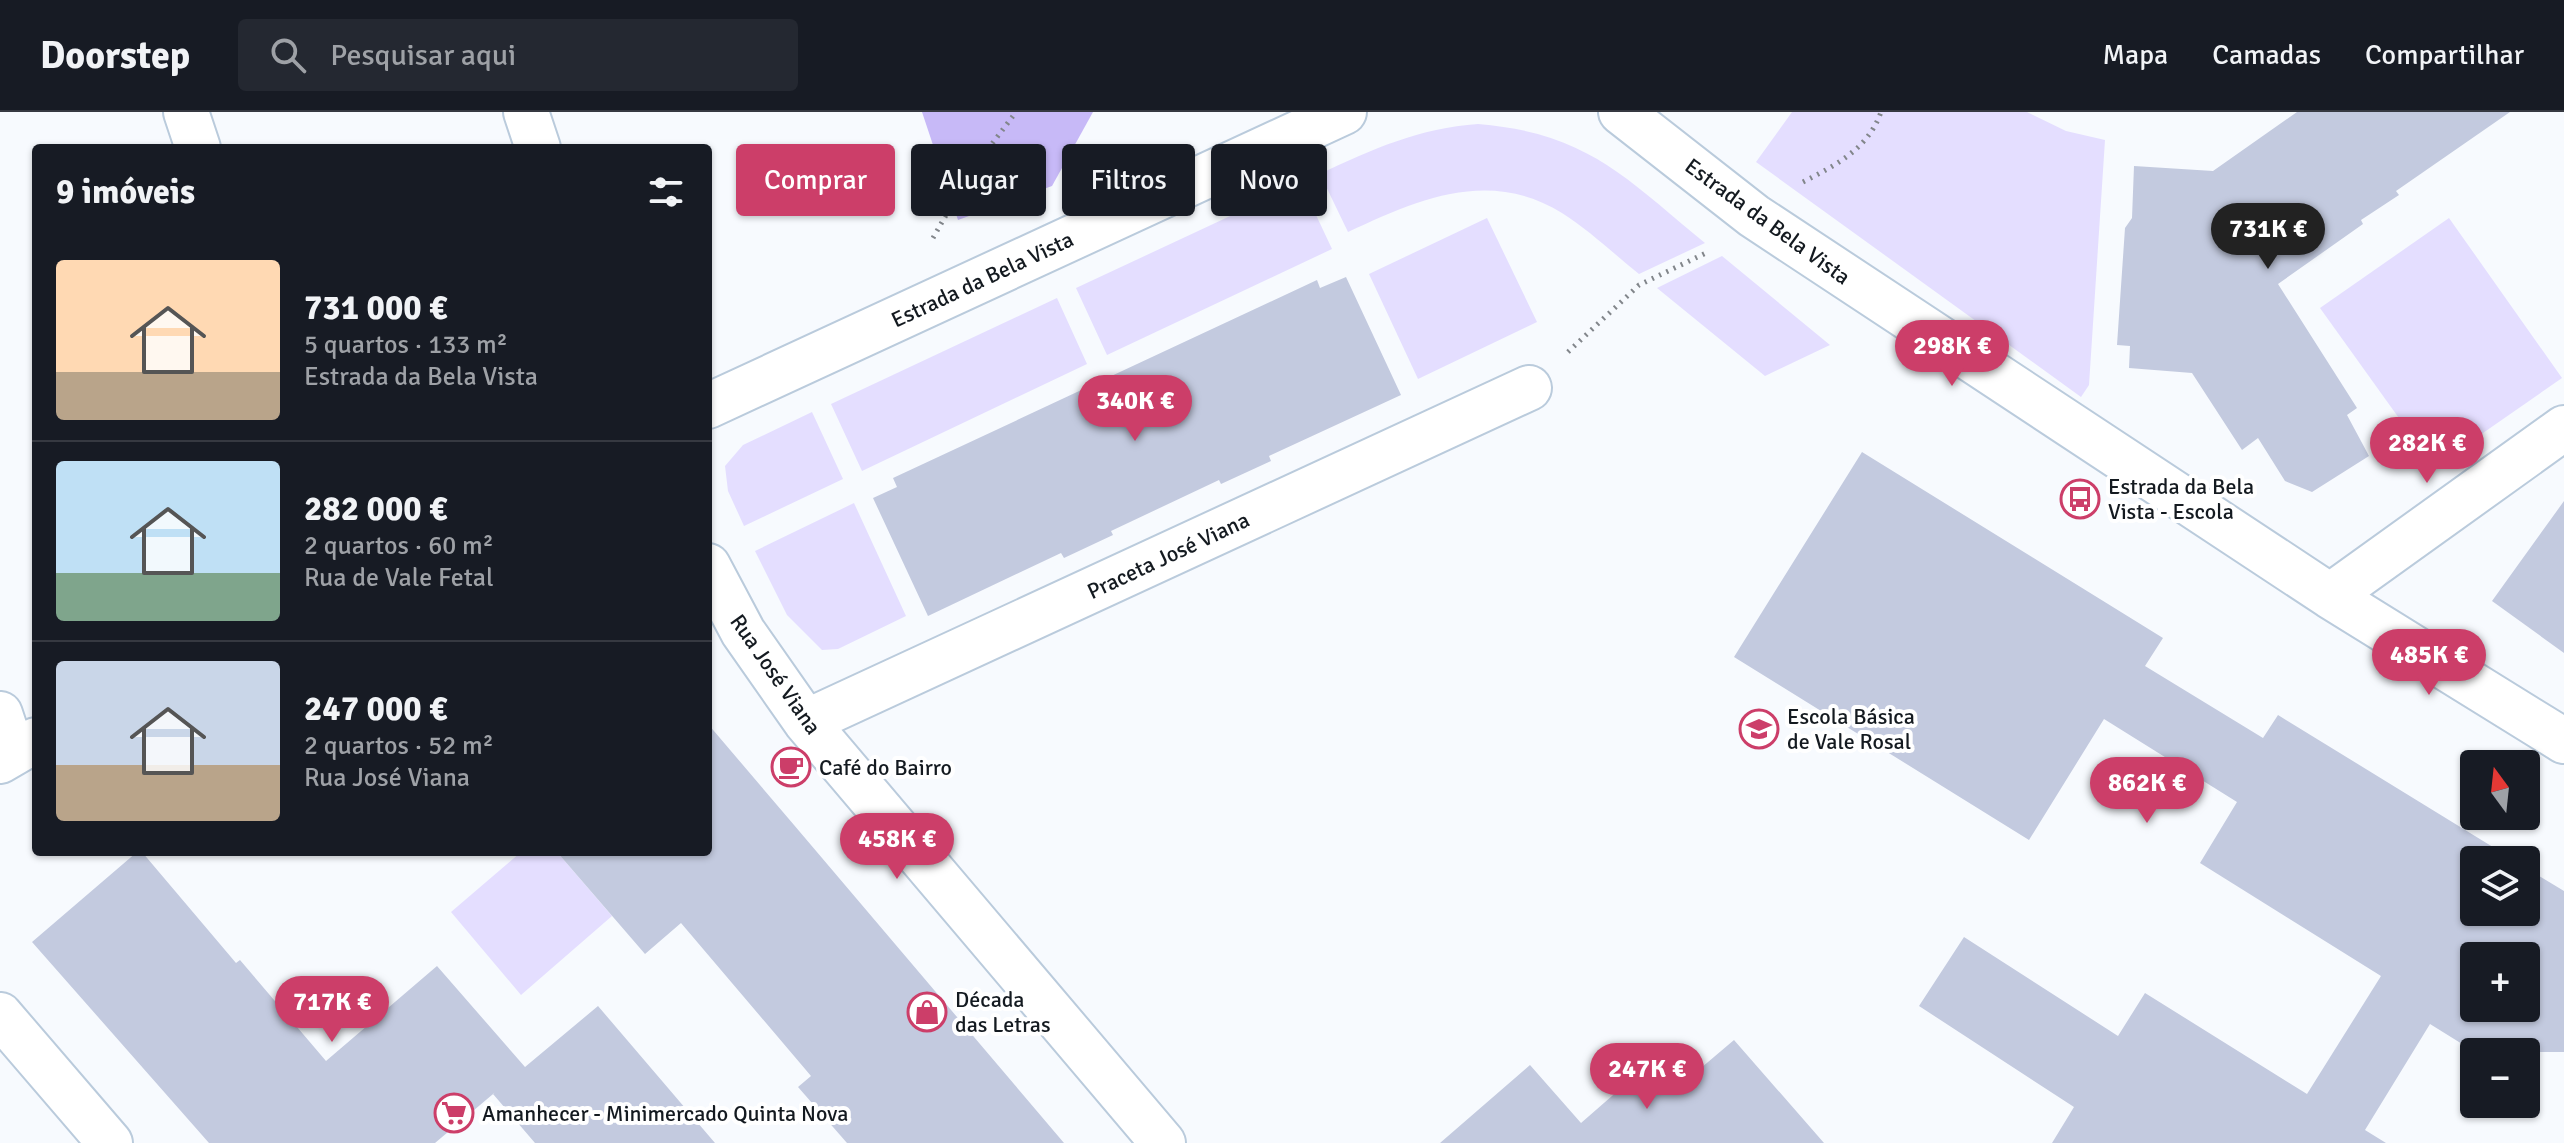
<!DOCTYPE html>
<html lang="pt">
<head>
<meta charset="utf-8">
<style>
	:root { --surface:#171b24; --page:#242831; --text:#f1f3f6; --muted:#9ea1a6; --line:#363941; --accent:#cc3e69 }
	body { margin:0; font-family:Signika,sans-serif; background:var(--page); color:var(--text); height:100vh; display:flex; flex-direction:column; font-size:30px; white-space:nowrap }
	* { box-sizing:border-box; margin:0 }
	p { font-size:26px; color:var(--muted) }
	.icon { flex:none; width:44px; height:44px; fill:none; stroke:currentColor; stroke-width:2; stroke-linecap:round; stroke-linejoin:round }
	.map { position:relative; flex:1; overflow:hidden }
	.drawer { position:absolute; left:32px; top:32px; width:680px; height:712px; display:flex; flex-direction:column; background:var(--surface); border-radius:8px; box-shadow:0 2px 6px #0004 }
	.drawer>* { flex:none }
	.banner { position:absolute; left:736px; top:32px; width:760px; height:72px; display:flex; gap:16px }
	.needle { width:52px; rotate:345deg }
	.fabs { position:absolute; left:2460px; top:638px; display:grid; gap:16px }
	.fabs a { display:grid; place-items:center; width:80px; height:80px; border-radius:8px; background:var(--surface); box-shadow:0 2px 6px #0004; font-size:40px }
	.price { position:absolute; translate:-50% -68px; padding:0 18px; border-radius:28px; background:var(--accent); color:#fff; font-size:26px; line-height:52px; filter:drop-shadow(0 2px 4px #0008) }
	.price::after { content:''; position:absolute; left:50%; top:48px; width:24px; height:18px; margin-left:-12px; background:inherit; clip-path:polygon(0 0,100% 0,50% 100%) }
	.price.selected { background:#222; color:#fff }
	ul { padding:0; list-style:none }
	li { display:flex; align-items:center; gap:24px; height:200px; padding:0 24px }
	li+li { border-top:2px solid var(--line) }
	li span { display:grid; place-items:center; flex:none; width:224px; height:160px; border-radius:8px; color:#555 }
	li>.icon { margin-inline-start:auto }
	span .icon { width:96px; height:96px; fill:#fffc; stroke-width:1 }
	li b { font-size:34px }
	h2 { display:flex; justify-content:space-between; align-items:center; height:96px; padding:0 24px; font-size:34px }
	.tag { padding:0 28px; border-radius:8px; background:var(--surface); box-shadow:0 2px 6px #0004; font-size:28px; line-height:72px }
	.tag.selected { background:var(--accent); color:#fff }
	header { display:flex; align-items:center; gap:48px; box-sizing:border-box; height:112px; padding:0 40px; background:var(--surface); border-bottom:2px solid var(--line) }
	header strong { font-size:38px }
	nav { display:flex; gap:44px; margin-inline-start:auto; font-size:28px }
	.search { width:560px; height:72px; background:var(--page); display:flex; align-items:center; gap:20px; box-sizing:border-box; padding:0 28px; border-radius:8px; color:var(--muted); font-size:30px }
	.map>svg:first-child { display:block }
	.green { fill:#e4deff }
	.forest { fill:#c7b9f7 }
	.building { fill:#c3cadf; fill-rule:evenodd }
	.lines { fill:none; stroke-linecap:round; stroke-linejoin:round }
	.minor-casing { stroke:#bacbdc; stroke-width:48 }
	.path { stroke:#82868b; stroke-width:5; stroke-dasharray:2 6; stroke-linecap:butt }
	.minor { stroke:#fff; stroke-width:44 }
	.labels { text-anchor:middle; stroke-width:8; stroke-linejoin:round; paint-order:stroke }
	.street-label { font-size:22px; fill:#141a20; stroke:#fff }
	.poi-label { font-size:22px; fill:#141a20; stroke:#fff; text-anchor:start }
</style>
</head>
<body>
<header>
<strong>Doorstep</strong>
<div class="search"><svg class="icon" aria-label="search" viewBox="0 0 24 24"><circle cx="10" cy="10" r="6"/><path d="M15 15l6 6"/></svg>Pesquisar aqui</div>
<nav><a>Mapa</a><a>Camadas</a><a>Compartilhar</a></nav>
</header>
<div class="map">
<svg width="2564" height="1031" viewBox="0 0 2564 1031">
	<rect width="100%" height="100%" fill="#f7fafe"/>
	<path class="green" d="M 1792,0 L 2027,0 L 2066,19 L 2105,28 L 2089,273 L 2081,285 L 1756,50 Z
		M 1478,12 C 1587,21 1625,65 1705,131 L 1639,162 C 1614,142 1589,118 1562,101 C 1489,56 1419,87 1348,120 L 1320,62 C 1372,37 1420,16 1478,12 Z
		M 1301,71 L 1332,137 L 1107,243 L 1076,176 Z
		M 1487,106 L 1537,210 L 1418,267 L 1369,162 Z
		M 2449,106 L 2562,266 L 2434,355 L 2320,196 Z
		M 1722,144 L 1830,233 L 1765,264 L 1657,176 Z
		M 1057,186 L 1087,252 L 862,359 L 831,292 Z
		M 812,300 L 843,367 L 744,414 L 728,379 L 725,354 L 743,333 Z
		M 854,391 L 906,504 L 838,537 L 822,538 L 787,503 L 755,439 Z
		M 521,740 L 557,740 L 612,804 L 521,883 L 451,800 Z"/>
	<path class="forest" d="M 922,0 L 1093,0 L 1052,74 L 958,108 Z"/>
	<path class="building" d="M 2297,0 L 2510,0 L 2396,79 L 2399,83 L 2361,108 L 2363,112 L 2278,172 L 2357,296 L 2347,303 L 2369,344 L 2312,380 L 2285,369 L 2258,326 L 2242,338 L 2192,261 L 2129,256 L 2130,234 L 2117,233 L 2125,116 L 2132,106 L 2134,54 L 2213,59 Z
		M 1346,165 L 1401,283 L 1269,344 L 1271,349 L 1221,372 L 1219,368 L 1111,419 L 1113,423 L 1064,446 L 1061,441 L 928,504 L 873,386 L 897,375 L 893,366 L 1317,168 L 1320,176 Z
		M 1862,340 L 2163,526 L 2145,554 L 2263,626 L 2278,603 L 2514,748 L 2474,748 L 2474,800 L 2526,800 L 2526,756 L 2564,779 L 2564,940 L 2475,940 L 2430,912 L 2365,1018 L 2386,1031 L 2052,1031 L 2074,995 L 1919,894 L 1964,825 L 2118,924 L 2145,881 L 2307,982 L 2381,864 L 2200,751 L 2237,690 L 2104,607 L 2029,728 L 1734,545 ZM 2474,844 L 2526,844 L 2526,896 L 2474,896 Z
		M 2564,389 L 2564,541 L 2492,489 Z
		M 708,612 L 794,713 L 1064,1031 L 847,1031 L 798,975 L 811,964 L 681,811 L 645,842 L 557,740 L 708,740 Z
		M 137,740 L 142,740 L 236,851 L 240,848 L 326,949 L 437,854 L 525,955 L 598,894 L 715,1031 L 535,1031 L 493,982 L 499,977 L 435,1031 L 209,1031 L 32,830 Z
		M 1734,928 L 1824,1031 L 1440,1031 L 1530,953 L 1581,1011 L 1651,950 L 1675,978 Z"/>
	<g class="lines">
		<g class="minor-casing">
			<path id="minor" d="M 186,0 L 198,36
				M 526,0 L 538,36
				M 1621,0 L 1754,104 L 2330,484 L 2564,629
				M 708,294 L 1344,0
				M 708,454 L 743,520 L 806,610 L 1163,1031
				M 2330,484 L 2564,316
				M 0,602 L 13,641
				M 806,610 L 1529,276
				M 0,649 L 36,628
				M 0,903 L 110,1031"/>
		</g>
		<path class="path" d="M 1803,70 C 1836,53 1868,37 1881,0
			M 933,126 L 970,61 L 1016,0
			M 1568,240 L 1639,173 L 1708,140"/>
		<use href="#minor" class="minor"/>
	</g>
	<defs>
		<g id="bus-ring" transform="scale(2)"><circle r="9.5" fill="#fff" stroke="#cc3e69" stroke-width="1.5"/><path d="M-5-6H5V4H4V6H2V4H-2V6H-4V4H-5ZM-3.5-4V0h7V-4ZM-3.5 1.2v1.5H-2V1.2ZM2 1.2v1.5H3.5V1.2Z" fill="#cc3e69"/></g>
		<g id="school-ring" transform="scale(2)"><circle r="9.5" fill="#fff" stroke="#cc3e69" stroke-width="1.5"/><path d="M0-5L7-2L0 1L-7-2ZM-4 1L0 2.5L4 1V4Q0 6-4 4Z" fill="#cc3e69"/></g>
		<g id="cafe-ring" transform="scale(2)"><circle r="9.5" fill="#fff" stroke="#cc3e69" stroke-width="1.5"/><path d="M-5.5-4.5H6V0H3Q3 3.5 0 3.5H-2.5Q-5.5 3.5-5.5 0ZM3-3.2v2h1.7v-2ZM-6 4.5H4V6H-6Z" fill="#cc3e69"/></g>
		<g id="shop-ring" transform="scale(2)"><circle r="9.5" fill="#fff" stroke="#cc3e69" stroke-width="1.5"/><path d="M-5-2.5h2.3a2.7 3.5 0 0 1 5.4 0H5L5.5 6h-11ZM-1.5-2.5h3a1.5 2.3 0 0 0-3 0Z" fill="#cc3e69"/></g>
		<g id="supermarket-ring" transform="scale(2)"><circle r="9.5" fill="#fff" stroke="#cc3e69" stroke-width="1.5"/><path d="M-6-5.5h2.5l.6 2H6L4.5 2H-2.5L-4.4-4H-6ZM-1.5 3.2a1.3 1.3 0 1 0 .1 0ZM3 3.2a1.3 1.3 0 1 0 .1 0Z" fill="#cc3e69"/></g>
	</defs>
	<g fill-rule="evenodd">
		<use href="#bus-ring" x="2080" y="387"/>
		<use href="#school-ring" x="1759" y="617"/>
		<use href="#cafe-ring" x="791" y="655"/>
		<use href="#shop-ring" x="927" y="900"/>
		<use href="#supermarket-ring" x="454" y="1001"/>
	</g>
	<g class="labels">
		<g class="street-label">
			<text transform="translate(1768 109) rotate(36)" y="8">Estrada da Bela Vista</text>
			<text transform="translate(982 167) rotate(-25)" y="8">Estrada da Bela Vista</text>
			<text transform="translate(1168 443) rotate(-25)" y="8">Praceta José Viana</text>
			<text transform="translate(776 562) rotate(55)" y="8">Rua José Viana</text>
		</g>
		<g class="poi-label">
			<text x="2108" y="382">Estrada da Bela<tspan x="2108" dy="25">Vista - Escola</tspan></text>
			<text x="1787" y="612">Escola Básica<tspan x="1787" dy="25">de Vale Rosal</tspan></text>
			<text x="819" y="663">Café do Bairro</text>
			<text x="955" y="895">Década<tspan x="955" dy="25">das Letras</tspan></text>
			<text x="482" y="1009">Amanhecer - Minimercado Quinta Nova</text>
		</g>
	</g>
</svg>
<div class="fabs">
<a><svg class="needle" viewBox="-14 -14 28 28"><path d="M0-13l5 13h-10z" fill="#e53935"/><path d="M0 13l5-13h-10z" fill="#9ea1a6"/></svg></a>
<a><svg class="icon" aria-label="layers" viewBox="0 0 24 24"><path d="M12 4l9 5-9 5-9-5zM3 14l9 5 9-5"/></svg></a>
<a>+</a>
<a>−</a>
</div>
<b class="price selected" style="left:2268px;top:159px">731K €</b>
<b class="price" style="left:1952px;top:276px">298K €</b>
<b class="price" style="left:1135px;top:331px">340K €</b>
<b class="price" style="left:2427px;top:373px">282K €</b>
<b class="price" style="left:2429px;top:585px">485K €</b>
<b class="price" style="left:2147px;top:713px">862K €</b>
<b class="price" style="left:897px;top:769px">458K €</b>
<b class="price" style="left:332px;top:932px">717K €</b>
<b class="price" style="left:1647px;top:999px">247K €</b>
<div class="banner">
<a class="tag selected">Comprar</a>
<a class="tag">Alugar</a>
<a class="tag">Filtros</a>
<a class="tag">Novo</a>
</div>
<section class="drawer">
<h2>9 imóveis<svg class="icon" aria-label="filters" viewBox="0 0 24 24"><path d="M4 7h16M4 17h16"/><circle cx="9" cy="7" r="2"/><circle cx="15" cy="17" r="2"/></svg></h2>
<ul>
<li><span style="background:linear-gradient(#ffd9b3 70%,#b9a48a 0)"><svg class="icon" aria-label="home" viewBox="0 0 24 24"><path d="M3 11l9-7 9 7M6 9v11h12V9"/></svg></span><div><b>731 000 €</b><p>5 quartos · 133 m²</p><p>Estrada da Bela Vista</p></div></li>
<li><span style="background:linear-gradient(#bfe0f5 70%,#7fa58c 0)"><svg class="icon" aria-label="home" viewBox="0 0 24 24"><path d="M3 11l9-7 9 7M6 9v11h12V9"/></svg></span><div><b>282 000 €</b><p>2 quartos · 60 m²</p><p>Rua de Vale Fetal</p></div></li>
<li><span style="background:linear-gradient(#c9d6e8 65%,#b9a48a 0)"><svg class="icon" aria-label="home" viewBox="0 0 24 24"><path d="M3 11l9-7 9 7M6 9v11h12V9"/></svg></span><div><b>247 000 €</b><p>2 quartos · 52 m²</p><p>Rua José Viana</p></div></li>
</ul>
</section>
</div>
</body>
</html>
